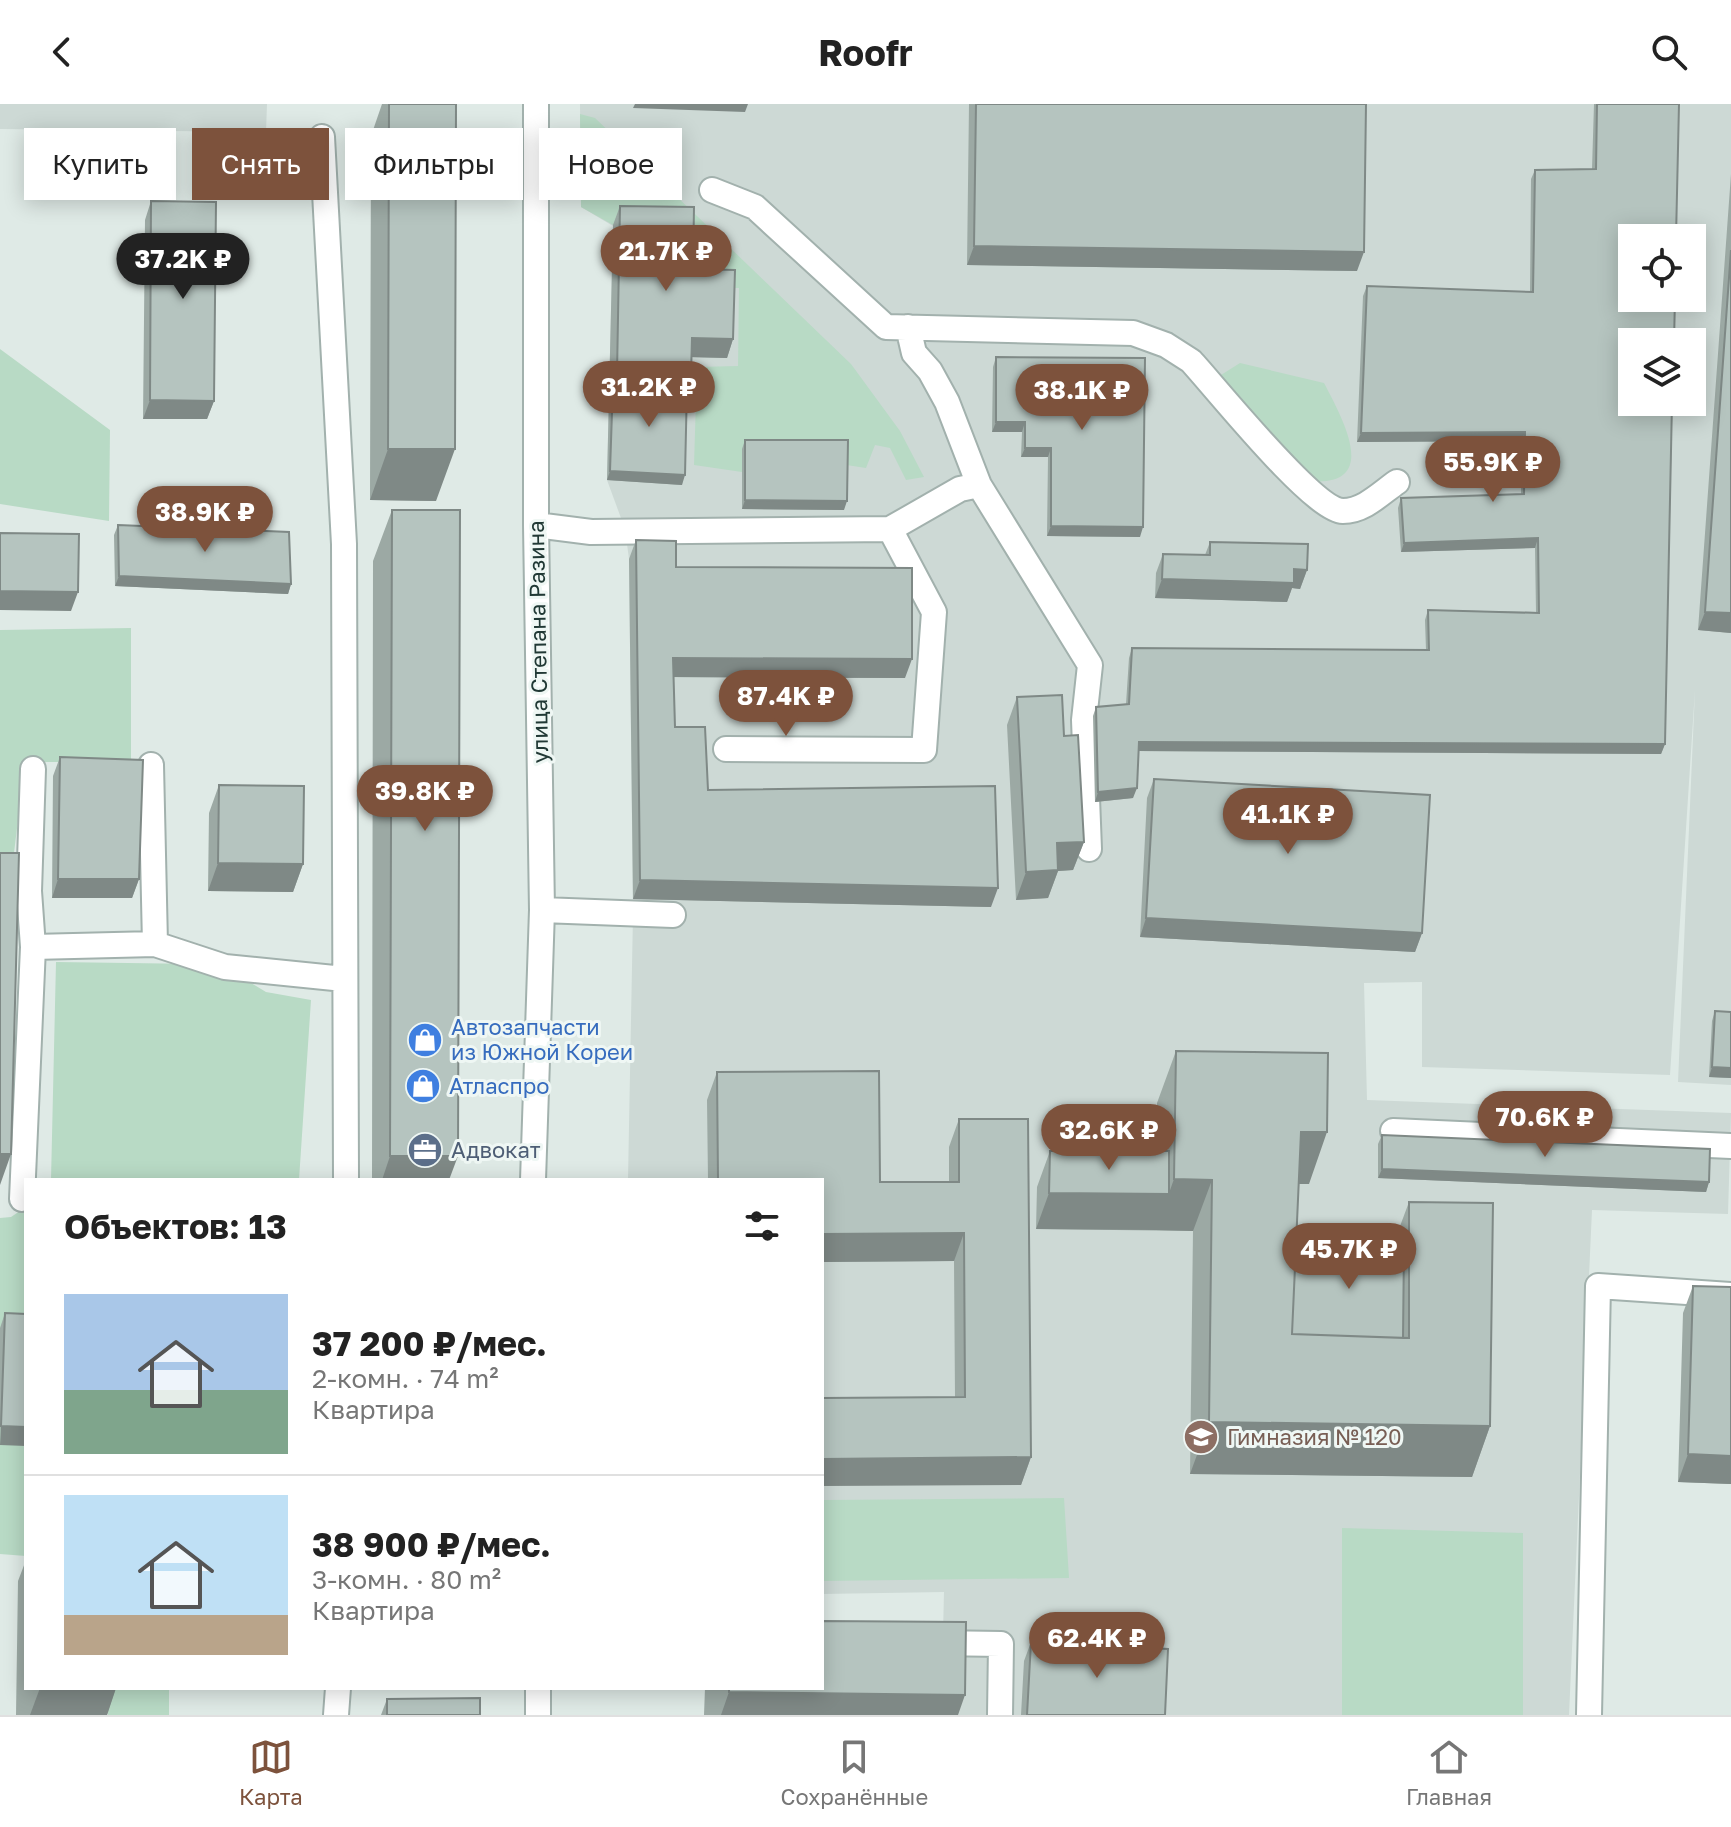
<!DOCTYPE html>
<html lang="ru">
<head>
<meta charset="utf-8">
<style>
	:root { --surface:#fff; --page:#f2f2f2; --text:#222; --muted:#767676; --line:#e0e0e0; --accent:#7d523c }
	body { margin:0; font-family:"Golos Text",sans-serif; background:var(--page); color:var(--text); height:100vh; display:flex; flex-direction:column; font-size:30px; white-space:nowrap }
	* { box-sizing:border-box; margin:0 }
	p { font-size:26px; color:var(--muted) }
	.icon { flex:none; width:44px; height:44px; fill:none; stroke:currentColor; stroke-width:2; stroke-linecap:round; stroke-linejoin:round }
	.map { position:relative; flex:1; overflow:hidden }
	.side { position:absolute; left:24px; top:1074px; width:800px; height:512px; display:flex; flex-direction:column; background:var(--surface); border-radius:0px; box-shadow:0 4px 20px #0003 }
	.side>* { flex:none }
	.guide { position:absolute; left:24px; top:24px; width:800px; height:72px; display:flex; gap:16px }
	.fabs { position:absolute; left:1618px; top:120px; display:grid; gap:16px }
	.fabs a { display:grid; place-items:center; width:88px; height:88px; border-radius:0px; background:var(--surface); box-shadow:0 4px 20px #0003; font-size:40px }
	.price { position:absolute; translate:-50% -68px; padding:0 18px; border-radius:28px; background:var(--accent); color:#fff; font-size:26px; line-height:52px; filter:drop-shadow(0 2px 4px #0008) }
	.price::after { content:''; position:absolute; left:50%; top:48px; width:24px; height:18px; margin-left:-12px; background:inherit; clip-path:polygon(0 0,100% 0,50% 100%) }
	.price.current { background:#222; color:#fff }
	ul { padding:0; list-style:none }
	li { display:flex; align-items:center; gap:24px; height:200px; padding:0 40px }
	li+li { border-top:2px solid var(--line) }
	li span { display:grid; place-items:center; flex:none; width:224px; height:160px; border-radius:0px; color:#555 }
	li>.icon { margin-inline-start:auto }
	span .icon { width:96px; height:96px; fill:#fffc; stroke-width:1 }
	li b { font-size:34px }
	h2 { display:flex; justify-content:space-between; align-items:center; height:96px; padding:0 40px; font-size:34px }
	.tag { padding:0 28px; border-radius:0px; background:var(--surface); box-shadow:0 4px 20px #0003; font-size:28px; line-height:72px }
	.tag.current { background:var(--accent); color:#fff }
	header { display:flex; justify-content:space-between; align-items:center; height:104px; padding:0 40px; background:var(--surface); font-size:36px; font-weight:700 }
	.dock { display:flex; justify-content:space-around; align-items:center; height:112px; border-top:2px solid var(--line); background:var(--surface); font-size:22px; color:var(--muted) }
	.dock a { display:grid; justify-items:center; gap:4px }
	.dock .current { color:var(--accent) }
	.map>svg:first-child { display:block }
	.built { fill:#cdd9d5; fill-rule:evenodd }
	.green { fill:#b8dac5 }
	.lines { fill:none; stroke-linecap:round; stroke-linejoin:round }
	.minor-casing { stroke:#a2b1ad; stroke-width:28 }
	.minor { stroke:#fff; stroke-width:24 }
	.wall { fill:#9ca9a4 }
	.shaded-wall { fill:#7f8986 }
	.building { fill:#b5c4bf; stroke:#7f8986; stroke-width:2 }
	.labels { text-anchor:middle; stroke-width:6; stroke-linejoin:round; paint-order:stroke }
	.street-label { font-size:22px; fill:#213935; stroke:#eff7f4 }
	.shop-label { font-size:22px; fill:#366cbe; stroke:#eff7f4; text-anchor:start }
	.service-label { font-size:22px; fill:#4e5e75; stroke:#eff7f4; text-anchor:start }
	.education-label { font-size:22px; fill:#785e54; stroke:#eff7f4; text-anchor:start }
</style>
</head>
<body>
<header><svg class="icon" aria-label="back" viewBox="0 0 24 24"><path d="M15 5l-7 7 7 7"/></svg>Roofr<svg class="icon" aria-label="search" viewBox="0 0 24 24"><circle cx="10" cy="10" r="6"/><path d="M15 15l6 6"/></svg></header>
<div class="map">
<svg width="1731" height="1611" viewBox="0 0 1731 1611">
	<rect width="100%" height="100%" fill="#dfeae6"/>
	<path class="built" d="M 0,0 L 267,0 L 266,28 L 0,25 Z
		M 580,0 L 1731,0 L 1731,981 L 1678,978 L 1695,586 L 1670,971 L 1422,963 L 1422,878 L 1364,879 L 1367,996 L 1731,1009 L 1728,1110 L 1592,1106 L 1569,1611 L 941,1611 L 944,1488 L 822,1490 L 822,1076 L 628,1076 L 633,810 L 629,455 L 625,425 L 607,376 L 613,122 L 581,103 ZM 1632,134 L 1692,134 L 1692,194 L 1632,194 ZM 1632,238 L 1692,238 L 1692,298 L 1632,298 Z"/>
	<path class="green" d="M 580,10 L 595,14 L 851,260 L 900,327 L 924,373 L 906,376 L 890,344 L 875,341 L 866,364 L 742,345 L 742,368 L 694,361 L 697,263 L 738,262 L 739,184 L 693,184 L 613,121 L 581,103 Z
		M 0,245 L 110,326 L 109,417 L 0,400 Z
		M 1240,259 L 1324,279 C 1345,319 1383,388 1301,376 L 1213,276 Z
		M 131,524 L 131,658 L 25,658 L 10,782 L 0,781 L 0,526 Z
		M 56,858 L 199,860 L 224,877 L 248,877 L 266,888 L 311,896 L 299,1076 L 51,1076 Z
		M 26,1103 L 26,1452 L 0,1450 L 0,1114 L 11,1113 Z
		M 1064,1394 L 1069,1474 L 822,1477 L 822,1396 Z
		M 1342,1424 L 1523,1429 L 1523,1611 L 1342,1611 Z
		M 108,1584 L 169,1584 L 169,1611 L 108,1611 Z"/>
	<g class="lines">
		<g class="minor-casing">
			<path id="minor" d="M 322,33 L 344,440 L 346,1076
				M 712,86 L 755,103 L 886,223 L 1133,229 L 1166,241 L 1191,257 C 1216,284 1313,406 1343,407 C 1364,407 1381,389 1397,378
				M 908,223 L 914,249 L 930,267 L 947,298 L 979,381 L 1090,561 L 1084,616 L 1089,745
				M 536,421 L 591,428 L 890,425 L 960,385 L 979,381
				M 726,645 L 924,646 L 934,508 L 890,425
				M 151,661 L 155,840
				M 542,806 L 673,811
				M 33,843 L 155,840 L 225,863 L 344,875
				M 1393,1027 L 1731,1042
				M 533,1076 L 542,806 L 536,421 L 536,0
				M 22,1095 L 33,843 L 29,787 L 33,665
				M 935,1539 L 1001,1540 L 1000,1611
				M 336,1611 L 338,1584
				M 538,1611 L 538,1584
				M 1589,1611 L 1598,1182 L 1731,1191"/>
		</g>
		<use href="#minor" class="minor"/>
	</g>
	<path class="wall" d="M 382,0 L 456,0 L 436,397 L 370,396 L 371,32 Z
		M 969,0 L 1366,0 L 1357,167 L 967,161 Z
		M 1594,0 L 1679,0 L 1665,640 L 1661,650 L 1139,647 L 1133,694 L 1095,698 L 1093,612 L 1096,603 L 1126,600 L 1129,554 L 1132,544 L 1426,546 L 1425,516 L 1428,506 L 1536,508 L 1535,444 L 1401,448 L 1398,404 L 1401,394 L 1521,390 L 1522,337 L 1357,338 L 1363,192 L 1367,182 L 1530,188 L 1531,75 L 1535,66 L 1592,65 Z
		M 1731,70 L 1731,529 L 1698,526 Z
		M 151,97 L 214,297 L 207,315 L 143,315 L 145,116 Z
		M 620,102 L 693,165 L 733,235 L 727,254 L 692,253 L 687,281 L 682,381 L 607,376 L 613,121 Z
		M 996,253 L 1140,433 L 1047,432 L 1048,353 L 1021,353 L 1022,328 L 992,328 L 993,263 Z
		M 745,336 L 844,406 L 742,405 L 742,345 Z
		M 392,406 L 449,1076 L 372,1076 L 373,457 Z
		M 118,421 L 291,480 L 288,490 L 115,482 L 114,431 Z
		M 636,436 L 676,463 L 905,574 L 673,573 L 675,623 L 708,686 L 991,803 L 633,795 L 629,455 Z
		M 1210,438 L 1307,466 L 1300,485 L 1292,484 L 1287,498 L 1155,494 L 1156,469 L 1163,450 L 1205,451 Z
		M 1017,593 L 1064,632 L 1084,738 L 1073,766 L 1058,767 L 1048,794 L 1016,796 L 1007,621 Z
		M 60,653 L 139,775 L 132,794 L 52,794 L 53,672 Z
		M 1154,675 L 1422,829 L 1415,848 L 1140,833 L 1147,694 Z
		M 219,681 L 303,760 L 293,788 L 208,787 L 209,709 Z
		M 1715,907 L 1731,908 L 1731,974 L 1709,973 L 1712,917 Z
		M 1176,947 L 1309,1080 L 1298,1080 L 1296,1142 L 1393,1141 L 1409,1098 L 1490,1322 L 1472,1373 L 1190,1370 L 1193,1127 L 1036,1125 L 1037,1083 L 1050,1047 L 1157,1047 L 1157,999 Z
		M 717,968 L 880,1078 L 949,1078 L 949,1043 L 959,1015 L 1031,1353 L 1021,1381 L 955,1293 L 954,1157 L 822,1158 L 822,1076 L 708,1076 L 707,996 Z
		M 1382,1031 L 1709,1078 L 1706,1088 L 1378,1074 L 1378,1040 Z
		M 1693,1182 L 1731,1380 L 1678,1378 L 1683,1209 Z
		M 5,1209 L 0,1341 L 0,1224 Z
		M 26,1456 L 26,1584 L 116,1584 L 107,1611 L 16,1611 L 18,1477 Z
		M 1031,1538 L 1165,1611 L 1021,1611 L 1024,1557 Z
		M 705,1584 L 822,1584 L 958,1611 L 704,1611 Z
		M 387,1595 L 480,1611 L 381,1611 Z"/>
	<path class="shaded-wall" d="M 635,0 L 748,0 L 745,8 L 633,4 Z
		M 974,142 L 1364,148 L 1357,167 L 967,161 Z
		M 692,234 L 733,235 L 727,254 L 686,253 Z
		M 617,270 L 691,271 L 684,290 L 613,279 Z
		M 150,296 L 214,297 L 207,315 L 143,315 Z
		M 996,318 L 1025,318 L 1022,328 L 992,328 Z
		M 1525,328 L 1522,337 L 1357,338 L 1361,329 Z
		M 1025,344 L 1051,344 L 1048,353 L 1021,353 Z
		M 388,345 L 455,345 L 436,397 L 370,396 Z
		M 610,367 L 685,371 L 682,381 L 607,376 Z
		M 745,396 L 847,397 L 844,406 L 742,405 Z
		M 1051,422 L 1143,423 L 1140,433 L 1047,432 Z
		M 1538,434 L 1535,444 L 1401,448 L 1404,439 Z
		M 1294,465 L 1307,466 L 1300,485 L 1292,484 L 1287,498 L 1155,494 L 1162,475 Z
		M 119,472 L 291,480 L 288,490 L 115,482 Z
		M 0,487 L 78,488 L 71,507 L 0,506 Z
		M 1705,508 L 1731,509 L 1731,529 L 1698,526 Z
		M 673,554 L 912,555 L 905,574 L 666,573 Z
		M 1139,638 L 1665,640 L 1661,650 L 1136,647 Z
		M 1137,684 L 1133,694 L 1095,698 L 1098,688 Z
		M 1084,738 L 1073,766 L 1058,767 L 1048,794 L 1016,796 L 1026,768 L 1057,739 Z
		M 218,759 L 303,760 L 293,788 L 208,787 Z
		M 58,775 L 139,775 L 132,794 L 52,794 Z
		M 640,776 L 998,784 L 991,803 L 633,795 Z
		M 1146,814 L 1422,829 L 1415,848 L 1140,833 Z
		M 1712,963 L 1731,964 L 1731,974 L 1709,973 Z
		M 1301,1028 L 1327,1028 L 1309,1080 L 1282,1080 Z
		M 0,1050 L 11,1050 L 0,1081 Z
		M 390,1052 L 458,1052 L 449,1076 L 382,1076 Z
		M 1382,1065 L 1709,1078 L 1706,1088 L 1378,1074 Z
		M 1174,1075 L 1212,1076 L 1193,1127 L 1156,1126 Z
		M 1049,1089 L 1169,1090 L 1156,1126 L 1036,1125 Z
		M 964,1129 L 954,1157 L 822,1158 L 822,1130 Z
		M 1209,1318 L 1490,1322 L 1472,1373 L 1190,1370 Z
		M 1,1322 L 26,1323 L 26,1342 L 0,1341 Z
		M 1688,1350 L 1731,1352 L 1731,1380 L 1678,1378 Z
		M 1031,1353 L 1021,1381 L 822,1382 L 822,1355 Z
		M 40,1584 L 116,1584 L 107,1611 L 30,1611 Z
		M 729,1588 L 965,1591 L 958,1611 L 721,1611 Z"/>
	<path class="building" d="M 389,0 L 456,0 L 455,345 L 388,345 Z
		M 976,0 L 1366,0 L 1364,148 L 974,142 Z
		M 1597,0 L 1679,0 L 1676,134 L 1632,134 L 1632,194 L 1675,194 L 1674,238 L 1632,238 L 1632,298 L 1672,298 L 1665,640 L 1139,638 L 1137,684 L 1098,688 L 1096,603 L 1129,600 L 1132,544 L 1429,546 L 1428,506 L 1539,509 L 1538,434 L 1404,439 L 1401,394 L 1524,390 L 1525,328 L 1361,329 L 1367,182 L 1533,188 L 1535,66 L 1596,65 Z
		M 151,97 L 216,98 L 214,297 L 150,296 Z
		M 620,102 L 694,103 L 693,165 L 735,166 L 733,235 L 692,234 L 691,271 L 617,270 Z
		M 1731,146 L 1731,509 L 1705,508 Z
		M 996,253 L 1145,254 L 1143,423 L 1051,422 L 1051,344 L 1025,344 L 1025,318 L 996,318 Z
		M 613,279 L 687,281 L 685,371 L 610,367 Z
		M 745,336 L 848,336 L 847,397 L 745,396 Z
		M 392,406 L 460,406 L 458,1052 L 390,1052 Z
		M 118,421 L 289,428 L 291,480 L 119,472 Z
		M 0,429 L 79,430 L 78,488 L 0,487 Z
		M 636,436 L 676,437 L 676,463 L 912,464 L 912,555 L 673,554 L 675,623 L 705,623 L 708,686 L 995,682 L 998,784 L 640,776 Z
		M 1210,438 L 1308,440 L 1307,466 L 1294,465 L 1294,479 L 1162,475 L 1163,450 L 1210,451 Z
		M 1062,591 L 1064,632 L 1078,631 L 1084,738 L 1057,739 L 1058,766 L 1026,768 L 1017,593 Z
		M 60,653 L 143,656 L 139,775 L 58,775 Z
		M 1154,675 L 1430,691 L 1422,829 L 1146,814 Z
		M 219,681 L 304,682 L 303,760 L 218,759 Z
		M 0,749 L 19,749 L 11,1050 L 0,1050 Z
		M 1715,907 L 1731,908 L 1731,964 L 1712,963 Z
		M 1176,947 L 1328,949 L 1327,1028 L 1301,1028 L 1292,1230 L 1409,1234 L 1409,1098 L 1493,1099 L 1490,1322 L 1209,1318 L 1212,1076 L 1174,1075 Z
		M 879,967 L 880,1078 L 959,1078 L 959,1015 L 1028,1015 L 1031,1353 L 822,1355 L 822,1294 L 965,1293 L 964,1129 L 822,1130 L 822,1076 L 718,1076 L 717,968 Z
		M 1382,1031 L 1710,1045 L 1709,1078 L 1382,1065 Z
		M 1050,1047 L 1169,1047 L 1169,1090 L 1049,1089 Z
		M 1296,1141 L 1404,1141 L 1403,1234 L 1292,1230 Z
		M 1693,1182 L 1731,1183 L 1731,1352 L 1688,1350 Z
		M 5,1209 L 26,1210 L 26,1323 L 1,1322 Z
		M 822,1517 L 966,1518 L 965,1591 L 729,1588 L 729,1584 L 822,1584 Z
		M 1031,1538 L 1168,1545 L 1165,1611 L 1027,1611 Z
		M 480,1594 L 480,1611 L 387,1611 L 387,1595 Z"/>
	<defs>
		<g id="shop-disc" transform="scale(1.8)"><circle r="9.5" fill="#3f7fe0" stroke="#eff7f4"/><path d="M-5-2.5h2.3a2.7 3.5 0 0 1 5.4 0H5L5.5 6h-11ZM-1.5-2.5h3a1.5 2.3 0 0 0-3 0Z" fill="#fff"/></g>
		<g id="office-disc" transform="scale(1.8)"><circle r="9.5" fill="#5c6f8a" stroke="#eff7f4"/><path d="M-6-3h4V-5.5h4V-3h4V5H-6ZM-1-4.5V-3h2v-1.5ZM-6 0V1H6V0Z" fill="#fff"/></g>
		<g id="school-disc" transform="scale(1.8)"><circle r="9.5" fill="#8d6e63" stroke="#eff7f4"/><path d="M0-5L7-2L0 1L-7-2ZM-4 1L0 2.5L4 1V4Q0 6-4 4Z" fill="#fff"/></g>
	</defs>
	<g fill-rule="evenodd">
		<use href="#shop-disc" x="425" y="936"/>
		<use href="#shop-disc" x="423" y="982"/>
		<use href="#office-disc" x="425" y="1046"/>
		<use href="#school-disc" x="1201" y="1333"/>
	</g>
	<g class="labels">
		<g class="street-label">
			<text transform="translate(538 538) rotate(-91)" y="8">улица Степана Разина</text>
		</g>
		<g class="shop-label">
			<text x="451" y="931">Автозапчасти<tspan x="451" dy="25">из Южной Кореи</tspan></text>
			<text x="449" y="990">Атласпро</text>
		</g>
		<g class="service-label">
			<text x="451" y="1054">Адвокат</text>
		</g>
		<g class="education-label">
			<text x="1227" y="1341">Гимназия № 120</text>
		</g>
	</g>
</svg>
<div class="fabs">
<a><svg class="icon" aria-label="locate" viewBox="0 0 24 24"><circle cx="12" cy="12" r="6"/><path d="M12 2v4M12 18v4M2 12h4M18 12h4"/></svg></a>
<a><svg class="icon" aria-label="layers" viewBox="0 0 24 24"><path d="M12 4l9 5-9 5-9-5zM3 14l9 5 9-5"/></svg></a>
</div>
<b class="price" style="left:666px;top:189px">21.7K ₽</b>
<b class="price current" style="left:183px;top:197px">37.2K ₽</b>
<b class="price" style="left:649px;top:325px">31.2K ₽</b>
<b class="price" style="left:1082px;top:328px">38.1K ₽</b>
<b class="price" style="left:1493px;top:400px">55.9K ₽</b>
<b class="price" style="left:205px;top:450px">38.9K ₽</b>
<b class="price" style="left:786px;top:634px">87.4K ₽</b>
<b class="price" style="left:425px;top:729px">39.8K ₽</b>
<b class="price" style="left:1288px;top:752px">41.1K ₽</b>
<b class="price" style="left:1545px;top:1055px">70.6K ₽</b>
<b class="price" style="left:1109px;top:1068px">32.6K ₽</b>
<b class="price" style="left:1349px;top:1187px">45.7K ₽</b>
<b class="price" style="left:1097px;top:1576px">62.4K ₽</b>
<div class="guide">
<a class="tag">Купить</a>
<a class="tag current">Снять</a>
<a class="tag">Фильтры</a>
<a class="tag">Новое</a>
</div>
<section class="side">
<h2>Объектов: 13<svg class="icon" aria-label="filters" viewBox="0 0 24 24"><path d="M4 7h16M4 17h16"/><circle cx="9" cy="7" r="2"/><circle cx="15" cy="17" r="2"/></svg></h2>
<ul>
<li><span style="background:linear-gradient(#a9c7e8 60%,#7fa58c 0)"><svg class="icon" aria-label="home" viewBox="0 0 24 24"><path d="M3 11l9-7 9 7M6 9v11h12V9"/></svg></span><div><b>37 200 ₽/мес.</b><p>2-комн. · 74 m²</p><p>Квартира</p></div></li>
<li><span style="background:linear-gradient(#bfe0f5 75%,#b9a48a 0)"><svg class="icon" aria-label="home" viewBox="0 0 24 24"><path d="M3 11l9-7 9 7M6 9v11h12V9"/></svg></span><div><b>38 900 ₽/мес.</b><p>3-комн. · 80 m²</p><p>Квартира</p></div></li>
</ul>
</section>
</div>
<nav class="dock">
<a class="current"><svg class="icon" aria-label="map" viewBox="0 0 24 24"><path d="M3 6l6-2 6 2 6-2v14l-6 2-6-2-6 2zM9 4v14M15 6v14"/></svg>Карта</a>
<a><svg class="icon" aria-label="saved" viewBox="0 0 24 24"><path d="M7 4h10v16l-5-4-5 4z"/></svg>Сохранённые</a>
<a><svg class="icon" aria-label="home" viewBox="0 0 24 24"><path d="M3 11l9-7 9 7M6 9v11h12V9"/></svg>Главная</a>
</nav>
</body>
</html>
